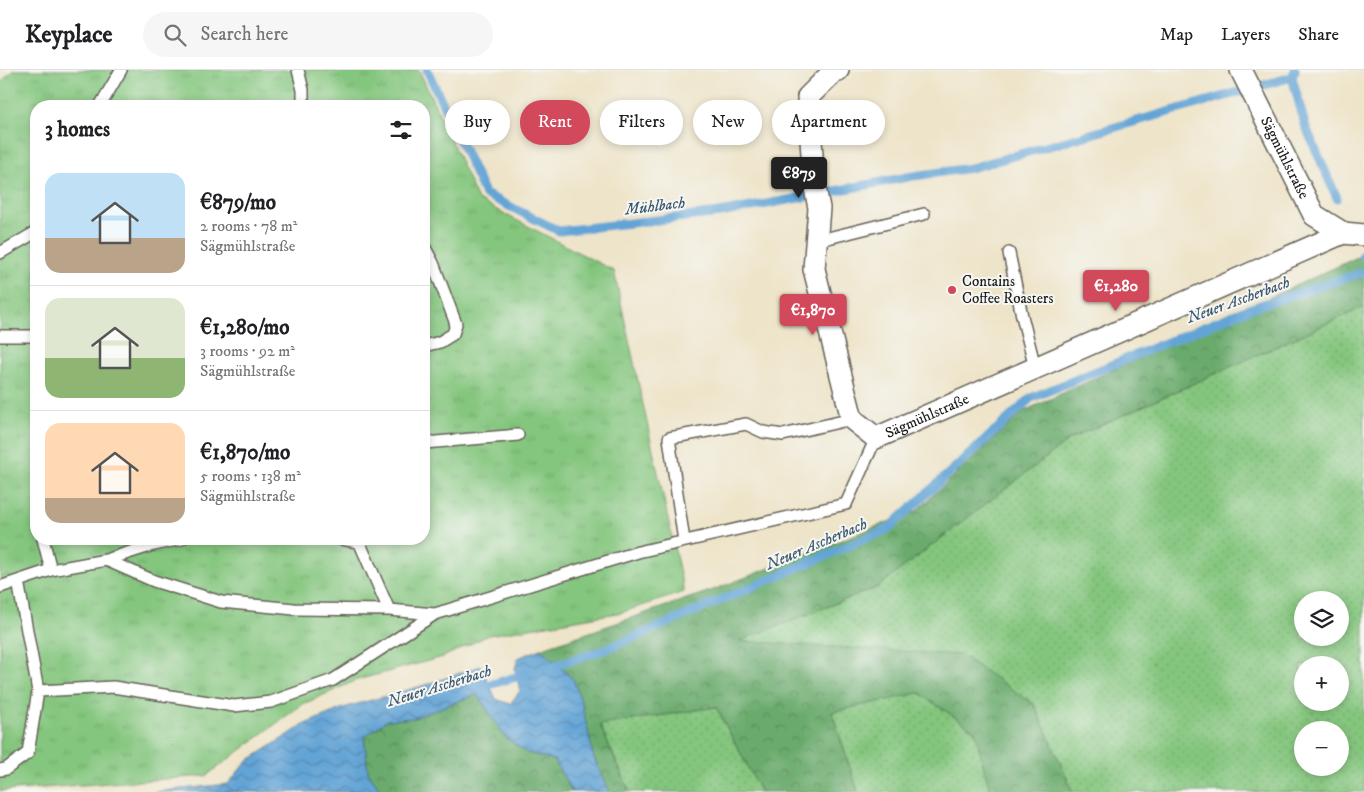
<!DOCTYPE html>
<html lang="en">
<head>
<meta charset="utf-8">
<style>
	:root { --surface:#fff; --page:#f6f6f6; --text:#202124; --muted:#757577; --line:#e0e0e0; --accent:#d1495b }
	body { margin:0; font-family:"IM FELL DW Pica",serif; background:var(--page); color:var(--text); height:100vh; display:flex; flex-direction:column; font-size:19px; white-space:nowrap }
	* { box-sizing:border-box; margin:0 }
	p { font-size:16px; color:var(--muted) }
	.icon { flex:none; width:28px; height:28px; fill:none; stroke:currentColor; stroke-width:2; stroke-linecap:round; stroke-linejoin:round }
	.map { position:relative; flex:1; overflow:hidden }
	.details { position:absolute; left:30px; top:30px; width:400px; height:445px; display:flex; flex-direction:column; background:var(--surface); border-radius:20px; box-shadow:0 2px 8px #0003 }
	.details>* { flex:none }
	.guide { position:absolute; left:445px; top:30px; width:475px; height:45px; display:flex; gap:10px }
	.buttons { position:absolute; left:1294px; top:521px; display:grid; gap:10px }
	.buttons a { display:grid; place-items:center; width:55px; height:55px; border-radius:50%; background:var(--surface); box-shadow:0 2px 8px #0003; font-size:25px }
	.price { position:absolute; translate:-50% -42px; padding:0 11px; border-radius:5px; background:var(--accent); color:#fff; font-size:16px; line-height:32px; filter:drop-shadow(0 1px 2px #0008) }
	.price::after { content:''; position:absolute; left:50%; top:30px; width:15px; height:11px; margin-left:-8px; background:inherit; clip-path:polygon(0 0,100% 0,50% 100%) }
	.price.active { background:#222; color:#fff }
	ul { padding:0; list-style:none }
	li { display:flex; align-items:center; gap:15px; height:125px; padding:0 15px }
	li+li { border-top:1px solid var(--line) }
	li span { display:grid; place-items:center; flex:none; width:140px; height:100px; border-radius:15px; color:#555 }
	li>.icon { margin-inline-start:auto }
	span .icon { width:60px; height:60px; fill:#fffc; stroke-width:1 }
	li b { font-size:21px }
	h2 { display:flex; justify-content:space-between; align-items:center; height:60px; padding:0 15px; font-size:21px }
	.pill { padding:0 18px; border-radius:22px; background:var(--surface); box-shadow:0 2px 8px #0003; font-size:18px; line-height:45px }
	.pill.active { background:var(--accent); color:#fff }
	header { display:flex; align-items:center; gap:30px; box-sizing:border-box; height:70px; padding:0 25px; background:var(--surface); border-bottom:1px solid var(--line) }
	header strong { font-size:24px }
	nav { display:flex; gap:28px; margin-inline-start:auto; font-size:18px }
	.search { width:350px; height:45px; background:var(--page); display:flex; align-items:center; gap:12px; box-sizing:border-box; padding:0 18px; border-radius:28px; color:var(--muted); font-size:19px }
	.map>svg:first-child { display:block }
	.grass { fill:url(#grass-dots); stroke:#50714d; fill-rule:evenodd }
	.forest { fill:url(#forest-crowns); stroke:#446444 }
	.park { fill:url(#park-tufts); stroke:#50714d; fill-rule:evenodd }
	.water { fill:url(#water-waves); stroke:#406079 }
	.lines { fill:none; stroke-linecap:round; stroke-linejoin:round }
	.stream { stroke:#64a4d6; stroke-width:9 }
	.service-casing { stroke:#666259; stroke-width:14 }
	.minor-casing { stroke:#666259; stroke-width:24 }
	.service { stroke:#fff; stroke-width:11 }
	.minor { stroke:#fff; stroke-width:21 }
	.poi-dot { fill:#d1495b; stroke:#f6f6f2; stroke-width:2 }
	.labels { text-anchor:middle; stroke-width:4; stroke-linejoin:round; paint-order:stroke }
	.street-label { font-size:15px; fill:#1c1c1c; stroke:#f6f6f2 }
	.poi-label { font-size:15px; fill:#1c1c1c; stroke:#f6f6f2; text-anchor:start }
	.water-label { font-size:16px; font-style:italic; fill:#3c5970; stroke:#f6f6f2 }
</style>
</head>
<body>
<header>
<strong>Keyplace</strong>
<div class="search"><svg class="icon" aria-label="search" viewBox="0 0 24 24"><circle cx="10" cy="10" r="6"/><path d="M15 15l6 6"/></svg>Search here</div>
<nav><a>Map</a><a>Layers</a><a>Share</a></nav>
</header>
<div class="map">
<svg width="1364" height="722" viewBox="0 0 1364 722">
	<defs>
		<pattern id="grass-dots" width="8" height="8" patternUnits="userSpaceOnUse" patternTransform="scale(1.25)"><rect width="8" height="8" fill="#84c67e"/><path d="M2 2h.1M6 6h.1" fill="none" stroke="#71aa6c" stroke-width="1.8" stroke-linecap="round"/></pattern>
		<pattern id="forest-crowns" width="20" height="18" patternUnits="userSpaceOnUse" patternTransform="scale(1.25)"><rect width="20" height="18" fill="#6bab6d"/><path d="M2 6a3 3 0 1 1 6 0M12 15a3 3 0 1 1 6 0" fill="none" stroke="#578a59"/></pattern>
		<pattern id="park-tufts" width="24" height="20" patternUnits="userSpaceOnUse" patternTransform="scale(1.25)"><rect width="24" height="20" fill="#84c67e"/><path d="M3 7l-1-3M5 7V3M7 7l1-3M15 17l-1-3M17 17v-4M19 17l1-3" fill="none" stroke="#71aa6c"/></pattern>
		<pattern id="water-waves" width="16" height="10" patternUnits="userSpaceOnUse" patternTransform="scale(1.25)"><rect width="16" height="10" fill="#64a4d6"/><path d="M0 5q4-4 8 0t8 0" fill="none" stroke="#5285ad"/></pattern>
	</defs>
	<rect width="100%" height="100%" fill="#f6f6f2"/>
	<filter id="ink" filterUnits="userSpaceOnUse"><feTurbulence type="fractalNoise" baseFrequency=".02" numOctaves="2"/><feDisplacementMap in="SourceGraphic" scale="10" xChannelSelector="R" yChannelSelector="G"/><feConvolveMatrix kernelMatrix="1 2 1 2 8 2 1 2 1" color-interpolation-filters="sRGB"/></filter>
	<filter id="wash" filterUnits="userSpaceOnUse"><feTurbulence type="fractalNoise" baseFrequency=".0096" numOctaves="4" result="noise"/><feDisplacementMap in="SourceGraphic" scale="20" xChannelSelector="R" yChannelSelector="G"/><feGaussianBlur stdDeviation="1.12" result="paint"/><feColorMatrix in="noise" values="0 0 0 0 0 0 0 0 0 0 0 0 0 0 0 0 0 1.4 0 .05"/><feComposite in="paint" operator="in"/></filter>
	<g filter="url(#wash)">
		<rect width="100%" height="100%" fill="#eee4c9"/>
		<path class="grass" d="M 1364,237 L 1364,722 L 1073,722 L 1034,634 L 737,571 L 876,518 L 1070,369 ZM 1302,530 L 1340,530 L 1340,568 L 1302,568 ZM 1302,595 L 1340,595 L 1340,632 L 1302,632 ZM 1302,660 L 1340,660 L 1340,698 L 1302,698 Z
			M 919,623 L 976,661 L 990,722 L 858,722 L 832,642 Z
			M 716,637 L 761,722 L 630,722 L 600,655 Z"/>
		<path class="forest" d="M 1364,184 L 1364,237 L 1070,369 L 878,517 L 739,571 L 961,585 L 1034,634 L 1073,722 L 990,722 L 975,661 L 919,623 L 832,642 L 858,722 L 761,722 L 716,637 L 600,655 L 629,722 L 610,722 L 594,688 L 573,609 L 540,579 L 713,520 L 916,441 L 1024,341 Z
			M 477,624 L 506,668 L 527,683 L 554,690 L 572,722 L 382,722 L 368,703 L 364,667 L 387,650 L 414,648 Z"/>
		<path class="park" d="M 13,0 L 419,0 L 478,130 L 614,201 L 684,522 L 623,542 L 489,565 L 443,587 L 357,610 L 301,635 L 206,706 L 0,721 L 0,13 ZM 36,36 L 424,36 L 424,469 L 36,469 Z"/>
		<path class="water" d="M 540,579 L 573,609 L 582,634 L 594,688 L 610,722 L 572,722 L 554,690 L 527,683 L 506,668 L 477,624 L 414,648 L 387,650 L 364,667 L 368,702 L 382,722 L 153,722 L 228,714 L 246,692 L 305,654 L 343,638 L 425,615 L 481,596 L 496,629 L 510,634 L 520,621 L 515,599 L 518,588 Z"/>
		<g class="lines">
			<path class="stream" d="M 427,0 L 485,124 L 559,161 L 720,143 L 913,106 L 971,98 L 1292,7
				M 1295,0 L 1292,7 L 1305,55 L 1337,128
				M 1363,185 L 1364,187
				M 546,598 L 604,580 L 888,459 L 1031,328 L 1248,239 L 1364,202
				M 479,618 L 526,604"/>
		</g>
	</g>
	<g filter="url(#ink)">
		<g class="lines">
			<g class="service-casing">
				<path id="service" d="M 298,0 L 303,20 L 303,36
					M 100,36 L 121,0
					M 816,171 L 924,144
					M 424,176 L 433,193 L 456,254 L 453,264 L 440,272 L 424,276
					M 0,183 L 36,162
					M 1009,183 L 1022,246 L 1035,297
					M 0,266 L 36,266
					M 424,373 L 518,365
					M 36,440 L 36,442
					M 43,469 L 51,500
					M 341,469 L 358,472
					M 358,469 L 389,540 L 435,544
					M 684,471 L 669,368 L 746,354 L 763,362 L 783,365 L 852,349
					M 106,490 L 153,475 L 182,469
					M 18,511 L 38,621 L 113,617 L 234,636 L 271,632 L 333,610 L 435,544 L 638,482 L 846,434 L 876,368
					M 0,517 L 51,500 L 106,490 L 154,511 L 221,532 L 294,539 L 389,540
					M 0,700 L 6,699 L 28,683 L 38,621"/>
			</g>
			<g class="minor-casing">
				<g id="minor">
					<path id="s1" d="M 838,0 L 835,0 L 808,27 L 814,113 L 819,138 L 814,199 L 852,349 L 876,368 L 1343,163 L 1364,165"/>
					<path id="s2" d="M 1241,0 L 1314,145 L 1343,163"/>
				</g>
			</g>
			<use href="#service" class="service"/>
			<use href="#minor" class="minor"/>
		</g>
	</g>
	<circle class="poi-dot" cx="952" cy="220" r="5"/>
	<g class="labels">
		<g class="street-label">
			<text dy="5" stroke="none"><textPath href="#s2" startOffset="98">Sägmühlstraße</textPath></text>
			<text dy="5" stroke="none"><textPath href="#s1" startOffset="455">Sägmühlstraße</textPath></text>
		</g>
		<g class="poi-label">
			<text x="962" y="216">Contains<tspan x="962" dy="17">Coffee Roasters</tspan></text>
		</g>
		<g class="water-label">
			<text transform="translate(655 135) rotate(-7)" y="6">Mühlbach</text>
			<text transform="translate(1238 229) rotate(-20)" y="6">Neuer Ascherbach</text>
			<text transform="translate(816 473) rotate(-23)" y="6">Neuer Ascherbach</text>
			<text transform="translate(439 615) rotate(-17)" y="6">Neuer Ascherbach</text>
		</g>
	</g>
</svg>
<div class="buttons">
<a><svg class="icon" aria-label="layers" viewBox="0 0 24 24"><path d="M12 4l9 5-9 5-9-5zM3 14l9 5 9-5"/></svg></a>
<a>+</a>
<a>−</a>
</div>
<b class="price active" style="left:799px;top:129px">€879</b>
<b class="price" style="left:1116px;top:242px">€1,280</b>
<b class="price" style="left:813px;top:266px">€1,870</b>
<div class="guide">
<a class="pill">Buy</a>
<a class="pill active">Rent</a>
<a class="pill">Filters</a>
<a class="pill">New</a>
<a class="pill">Apartment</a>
</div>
<section class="details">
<h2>3 homes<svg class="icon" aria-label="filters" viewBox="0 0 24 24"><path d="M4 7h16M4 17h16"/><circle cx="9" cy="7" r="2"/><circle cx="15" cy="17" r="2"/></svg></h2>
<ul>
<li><span style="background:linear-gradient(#bfe0f5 65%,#b9a48a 0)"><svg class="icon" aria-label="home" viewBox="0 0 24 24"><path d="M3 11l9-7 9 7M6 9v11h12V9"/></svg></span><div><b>€879/mo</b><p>2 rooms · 78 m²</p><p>Sägmühlstraße</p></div></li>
<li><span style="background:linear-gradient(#dfe7d0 60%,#8fb573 0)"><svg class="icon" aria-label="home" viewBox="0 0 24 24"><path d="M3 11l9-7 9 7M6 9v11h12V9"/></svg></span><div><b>€1,280/mo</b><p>3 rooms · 92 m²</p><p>Sägmühlstraße</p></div></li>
<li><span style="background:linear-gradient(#ffd9b3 75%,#b9a48a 0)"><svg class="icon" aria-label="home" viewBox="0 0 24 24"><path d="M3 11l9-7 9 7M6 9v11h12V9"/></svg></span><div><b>€1,870/mo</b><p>5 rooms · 138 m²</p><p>Sägmühlstraße</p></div></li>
</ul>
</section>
</div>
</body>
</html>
